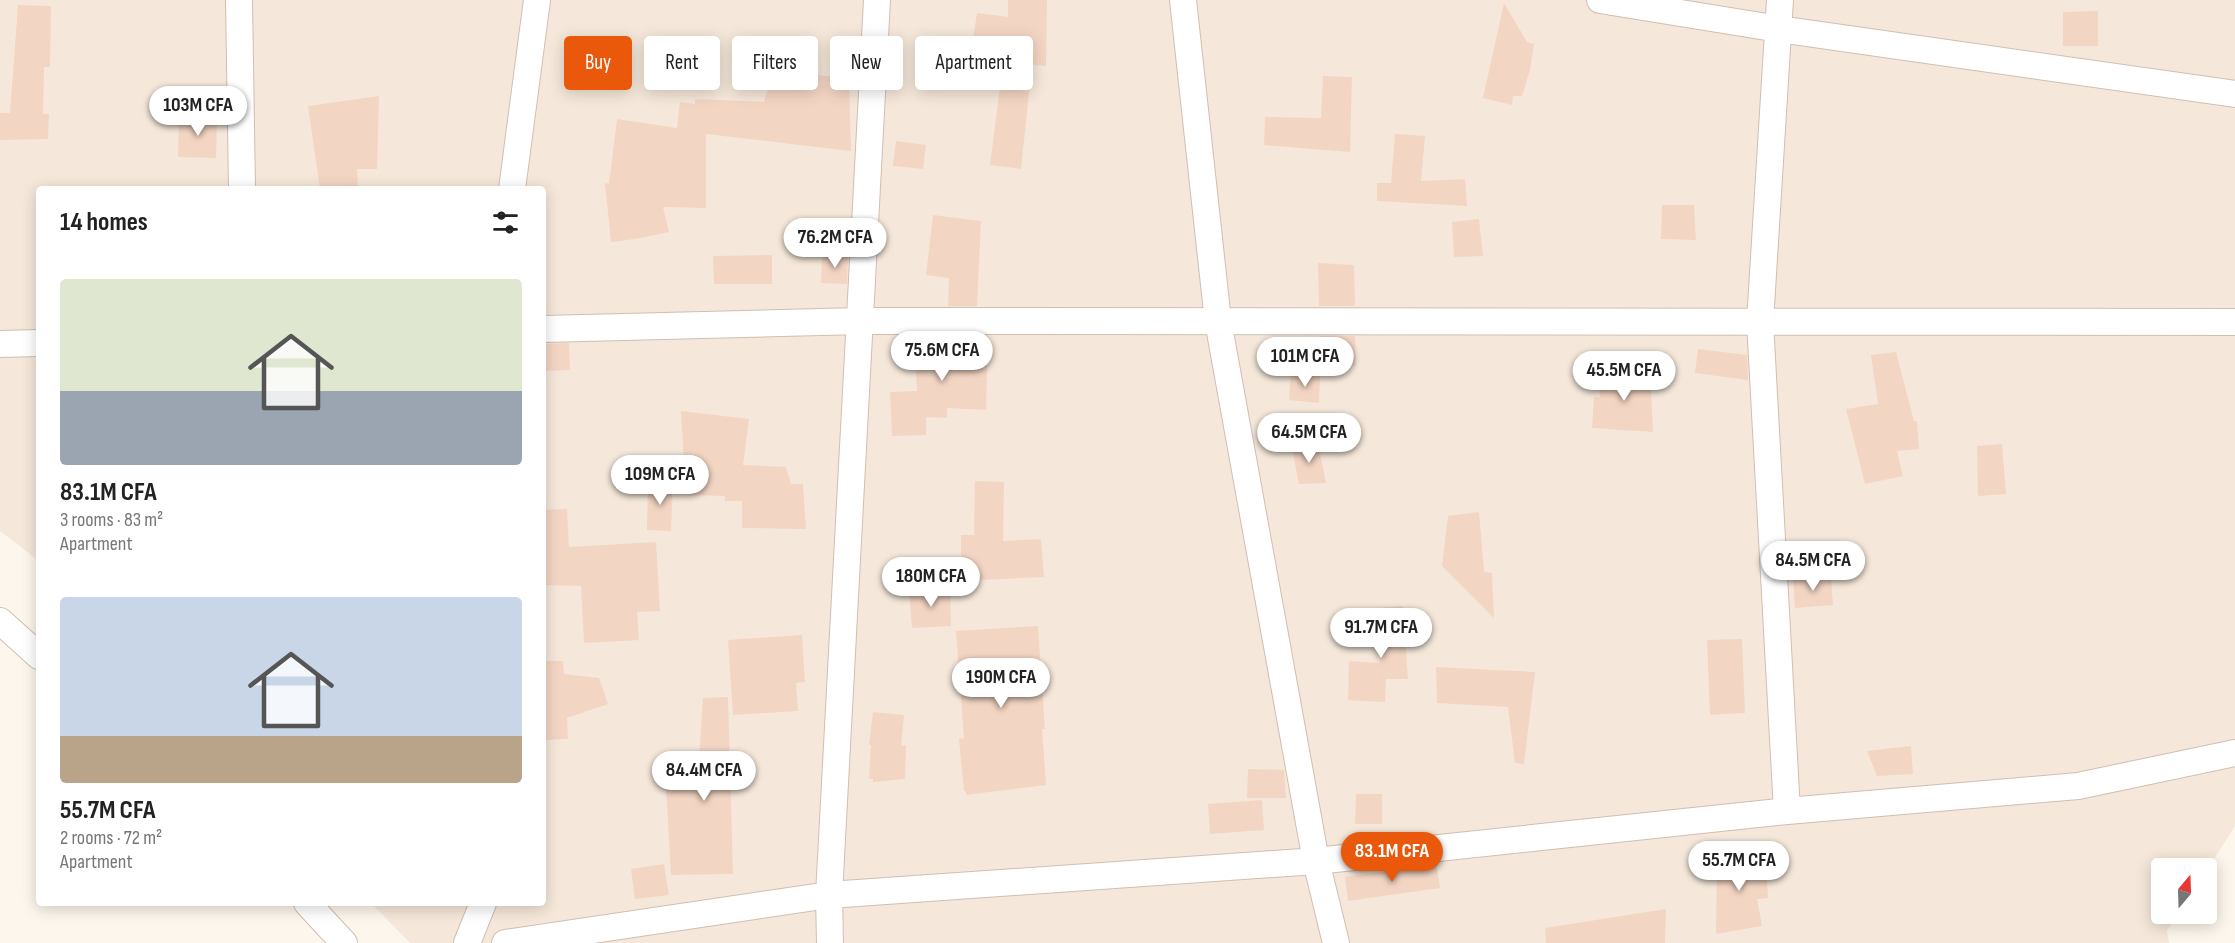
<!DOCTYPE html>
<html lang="en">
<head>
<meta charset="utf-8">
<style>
	:root { --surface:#fff; --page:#f6f6f6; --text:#222; --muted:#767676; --accent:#ea580c }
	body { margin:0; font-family:"Sofia Sans Condensed",sans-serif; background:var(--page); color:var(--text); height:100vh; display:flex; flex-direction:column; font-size:22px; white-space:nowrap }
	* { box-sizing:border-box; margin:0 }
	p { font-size:20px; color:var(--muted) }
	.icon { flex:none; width:33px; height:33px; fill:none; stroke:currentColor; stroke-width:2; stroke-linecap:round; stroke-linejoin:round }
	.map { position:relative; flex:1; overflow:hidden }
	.drawer { position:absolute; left:36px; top:186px; width:510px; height:720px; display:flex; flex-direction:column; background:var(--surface); border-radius:6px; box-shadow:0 3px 15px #0003 }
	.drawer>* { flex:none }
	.top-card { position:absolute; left:564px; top:36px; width:570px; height:54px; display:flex; gap:12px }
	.needle { width:39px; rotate:19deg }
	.buttons { position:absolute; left:2151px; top:858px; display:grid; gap:12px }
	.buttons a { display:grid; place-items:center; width:66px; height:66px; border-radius:6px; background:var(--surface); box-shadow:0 3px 15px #0003; font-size:30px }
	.price { position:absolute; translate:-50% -51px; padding:0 14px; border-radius:21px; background:#fff; color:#222; font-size:20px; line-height:39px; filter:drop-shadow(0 2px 3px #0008) }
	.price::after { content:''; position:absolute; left:50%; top:36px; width:18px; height:14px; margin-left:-9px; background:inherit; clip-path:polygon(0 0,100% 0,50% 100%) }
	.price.selected { background:var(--accent); color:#fff }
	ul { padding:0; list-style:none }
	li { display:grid; align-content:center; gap:12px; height:318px; padding:0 24px }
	li span { display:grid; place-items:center; height:186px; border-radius:6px; color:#555 }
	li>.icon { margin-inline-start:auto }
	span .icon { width:108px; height:108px; fill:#fffc; stroke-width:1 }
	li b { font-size:26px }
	h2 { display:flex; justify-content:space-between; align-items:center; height:72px; padding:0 24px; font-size:26px }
	.tag { padding:0 21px; border-radius:6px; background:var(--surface); box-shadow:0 3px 15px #0003; font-size:21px; line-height:54px }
	.tag.selected { background:var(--accent); color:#fff }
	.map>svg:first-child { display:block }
	.residential { fill:#f5e8da }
	.building { fill:#f3d5c3 }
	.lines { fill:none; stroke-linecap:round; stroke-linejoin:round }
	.street-casing { stroke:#d1beb0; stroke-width:28 }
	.street { stroke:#fff; stroke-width:26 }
</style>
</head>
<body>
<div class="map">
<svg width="2235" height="943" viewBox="0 0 2235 943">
	<rect width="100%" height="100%" fill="#fdf6ec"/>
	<path class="residential" d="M 0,0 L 2235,0 L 2235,826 L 2207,870 L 2162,868 L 2162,914 L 2178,914 L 2167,931 L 2169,943 L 410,943 L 371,903 L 543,903 L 543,189 L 39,189 L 39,561 L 0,531 Z"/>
	<path class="building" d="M 1008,0 L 1047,0 L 1046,66 L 1032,65 L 1021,169 L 990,165 L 1002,71 L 969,65 L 977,13 L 1008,17 Z
		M 1504,3 L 1527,42 L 1534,44 L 1530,70 L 1522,96 L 1513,96 L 1512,105 L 1483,98 Z
		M 18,5 L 51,6 L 50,67 L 44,67 L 43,114 L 49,114 L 48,139 L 0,140 L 0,113 L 10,113 Z
		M 2098,11 L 2098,46 L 2063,46 L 2063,12 Z
		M 774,69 L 784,72 L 849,78 L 851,151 L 706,134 L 706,208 L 663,207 L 669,232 L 635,239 L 611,242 L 605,183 L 609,184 L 617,119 L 677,128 L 680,102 L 695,104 L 695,99 L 764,102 Z
		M 1323,76 L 1352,77 L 1350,152 L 1264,145 L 1265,117 L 1321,118 Z
		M 379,96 L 377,169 L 357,169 L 358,189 L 320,189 L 308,106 Z
		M 179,117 L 217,117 L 216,158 L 178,157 Z
		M 1395,134 L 1425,136 L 1421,181 L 1465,179 L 1467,206 L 1377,201 L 1377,183 L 1391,183 Z
		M 896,141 L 926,145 L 923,169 L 893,166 Z
		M 1662,205 L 1694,205 L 1696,240 L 1661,239 Z
		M 933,215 L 981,221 L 977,306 L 948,306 L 949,278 L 926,275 Z
		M 1479,219 L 1483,256 L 1454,257 L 1452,222 Z
		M 772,255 L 772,284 L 714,284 L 713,256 Z
		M 822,255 L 848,255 L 847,284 L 821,283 Z
		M 1318,263 L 1354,265 L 1355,306 L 1319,306 Z
		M 914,336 L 988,336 L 986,410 L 947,408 L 947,418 L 926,417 L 926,435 L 892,436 L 890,392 L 917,391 Z
		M 1319,336 L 1355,336 L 1356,366 L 1320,367 Z
		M 569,343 L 570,370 L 543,371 L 543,344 Z
		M 1698,349 L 1747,355 L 1748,380 L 1695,373 Z
		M 1896,352 L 1914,421 L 1917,421 L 1919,449 L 1897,451 L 1903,476 L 1865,484 L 1846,409 L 1878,404 L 1871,355 Z
		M 1650,370 L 1653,432 L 1592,428 L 1594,397 L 1600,397 L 1598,374 Z
		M 1291,372 L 1320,375 L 1319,403 L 1289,400 Z
		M 681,411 L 749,419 L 743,465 L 786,467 L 791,484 L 803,484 L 806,529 L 742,528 L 742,501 L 725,501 L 725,496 L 686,495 Z
		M 1318,443 L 1326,483 L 1299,484 L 1292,448 Z
		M 2002,444 L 2006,494 L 1978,496 L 1977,446 Z
		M 975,481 L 1004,482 L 1003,541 L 1041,539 L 1044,577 L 961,581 L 961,535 L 974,535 Z
		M 648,482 L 673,483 L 671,531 L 647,530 Z
		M 567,509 L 569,547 L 656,542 L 660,611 L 637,612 L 639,640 L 584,643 L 581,586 L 543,585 L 543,510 Z
		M 1479,512 L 1484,572 L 1492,573 L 1494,618 L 1442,566 L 1448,516 Z
		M 1831,577 L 1833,605 L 1795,608 L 1793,579 Z
		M 950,587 L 951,626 L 912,628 L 909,591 Z
		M 1403,606 L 1408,679 L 1386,679 L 1385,702 L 1348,700 L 1349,661 L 1380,663 L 1377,608 Z
		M 1038,626 L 1045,729 L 1042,729 L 1046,785 L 966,795 L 966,791 L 964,791 L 959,739 L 964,738 L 956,631 Z
		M 802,635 L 805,682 L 796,683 L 798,711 L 733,715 L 728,640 Z
		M 1742,639 L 1745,713 L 1710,715 L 1707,640 Z
		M 543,661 L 563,661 L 564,674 L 599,678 L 608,704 L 567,718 L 568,739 L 543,740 Z
		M 1436,667 L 1535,672 L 1524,764 L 1515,763 L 1508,707 L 1437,703 Z
		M 728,697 L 733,874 L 671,875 L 666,787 L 698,774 L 703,698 Z
		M 873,712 L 904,715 L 901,746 L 906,745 L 905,779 L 873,782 L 873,779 L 869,779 L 871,745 L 869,745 Z
		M 1911,746 L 1913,774 L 1877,776 L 1867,751 Z
		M 1248,769 L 1284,770 L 1286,798 L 1247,798 Z
		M 1356,794 L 1382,794 L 1382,824 L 1355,824 Z
		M 1262,800 L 1264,830 L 1210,834 L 1208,804 Z
		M 1747,850 L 1755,863 L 1766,862 L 1768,898 L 1757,899 L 1762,926 L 1716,934 L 1717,856 Z
		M 664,864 L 669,895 L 635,899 L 631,869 Z
		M 1436,864 L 1440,888 L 1348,901 L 1345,877 Z
		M 1666,909 L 1665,943 L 1546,943 L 1545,928 Z"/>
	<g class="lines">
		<g class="street-casing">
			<path id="street" d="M 239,0 L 242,189
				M 1183,0 L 1218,321 L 1316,861 L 1336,943
				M 1600,0 L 1779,29 L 2235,94
				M 1780,0 L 1760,322 L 1787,811
				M 512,189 L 537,0
				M 543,329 L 861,321 L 2235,322
				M 0,344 L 39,343
				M 0,621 L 39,656
				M 307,903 L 344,943
				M 467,943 L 483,903
				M 505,943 L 829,895 L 1316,861 L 1787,811 L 2078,786 L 2235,753
				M 830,943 L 829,895 L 877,0"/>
		</g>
		<use href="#street" class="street"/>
	</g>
</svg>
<div class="buttons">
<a><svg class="needle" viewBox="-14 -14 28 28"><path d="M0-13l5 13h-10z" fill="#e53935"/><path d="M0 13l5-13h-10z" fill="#767676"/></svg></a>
</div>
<b class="price" style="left:198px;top:137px">103M CFA</b>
<b class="price" style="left:835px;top:269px">76.2M CFA</b>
<b class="price" style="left:942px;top:382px">75.6M CFA</b>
<b class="price" style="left:1305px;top:388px">101M CFA</b>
<b class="price" style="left:1624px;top:402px">45.5M CFA</b>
<b class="price" style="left:1309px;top:464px">64.5M CFA</b>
<b class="price" style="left:660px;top:506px">109M CFA</b>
<b class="price" style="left:1813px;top:592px">84.5M CFA</b>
<b class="price" style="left:931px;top:608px">180M CFA</b>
<b class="price" style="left:1381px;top:659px">91.7M CFA</b>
<b class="price" style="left:1001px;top:709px">190M CFA</b>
<b class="price" style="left:704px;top:802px">84.4M CFA</b>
<b class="price selected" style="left:1392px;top:883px">83.1M CFA</b>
<b class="price" style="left:1739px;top:892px">55.7M CFA</b>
<div class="top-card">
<a class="tag selected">Buy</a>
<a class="tag">Rent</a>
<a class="tag">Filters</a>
<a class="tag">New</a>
<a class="tag">Apartment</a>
</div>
<section class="drawer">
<h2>14 homes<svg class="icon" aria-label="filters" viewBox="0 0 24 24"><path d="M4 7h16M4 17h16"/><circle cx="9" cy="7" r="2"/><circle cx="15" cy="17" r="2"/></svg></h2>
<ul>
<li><span style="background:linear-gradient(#dfe7d0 60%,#9aa5b1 0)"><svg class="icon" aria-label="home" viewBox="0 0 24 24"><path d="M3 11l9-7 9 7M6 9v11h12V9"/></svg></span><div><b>83.1M CFA</b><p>3 rooms · 83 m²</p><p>Apartment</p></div></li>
<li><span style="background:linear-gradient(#c9d6e8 75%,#b9a48a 0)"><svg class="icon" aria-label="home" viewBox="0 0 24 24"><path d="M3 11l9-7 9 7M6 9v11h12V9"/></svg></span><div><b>55.7M CFA</b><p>2 rooms · 72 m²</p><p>Apartment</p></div></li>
</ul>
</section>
</div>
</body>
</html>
